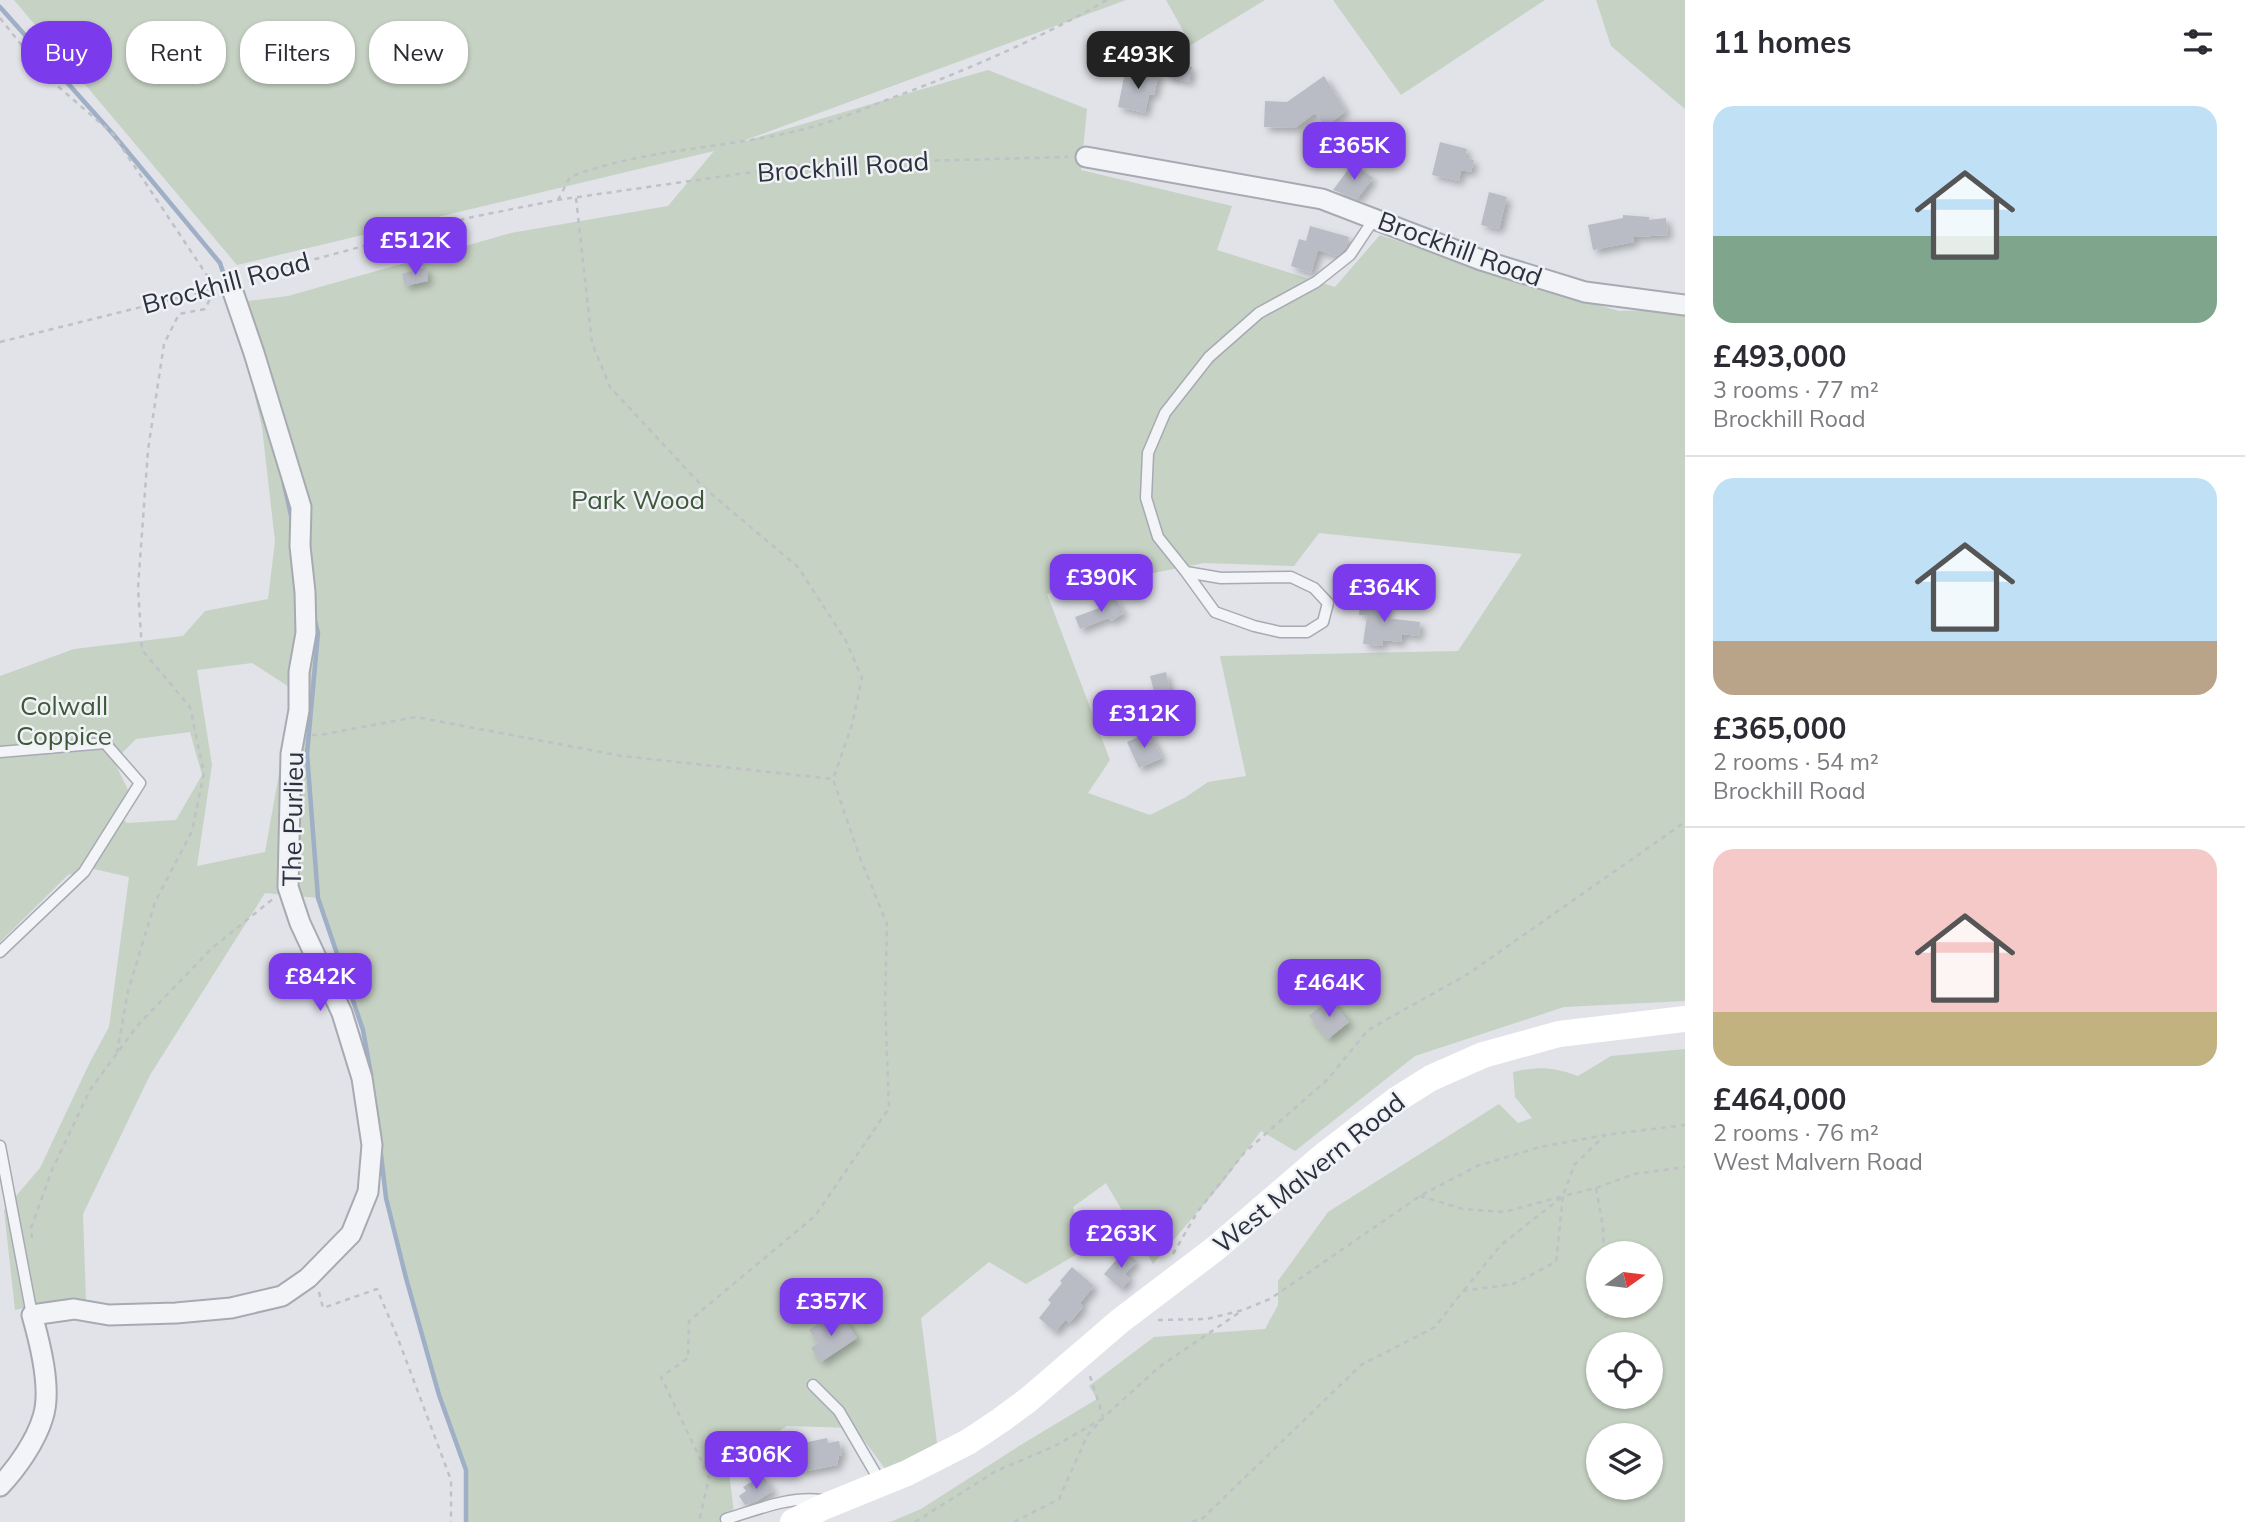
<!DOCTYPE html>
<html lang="en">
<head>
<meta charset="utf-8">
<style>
	:root { --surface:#fff; --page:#f7f7f7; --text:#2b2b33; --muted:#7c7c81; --line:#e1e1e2; --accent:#7c3aed }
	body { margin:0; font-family:Mulish,sans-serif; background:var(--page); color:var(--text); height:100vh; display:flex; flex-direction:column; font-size:26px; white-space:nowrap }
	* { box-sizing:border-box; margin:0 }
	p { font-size:23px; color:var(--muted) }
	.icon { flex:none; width:38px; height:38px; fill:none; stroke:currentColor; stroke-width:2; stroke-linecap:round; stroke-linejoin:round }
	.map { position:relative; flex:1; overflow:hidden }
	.panel { display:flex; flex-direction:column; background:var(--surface); width:560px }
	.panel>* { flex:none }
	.top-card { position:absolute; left:21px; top:21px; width:665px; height:63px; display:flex; gap:14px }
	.needle { width:46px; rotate:76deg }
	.fabs { position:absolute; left:1586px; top:1241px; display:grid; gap:14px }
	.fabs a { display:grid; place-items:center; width:77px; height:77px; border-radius:50%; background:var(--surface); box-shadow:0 2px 5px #0004; font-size:35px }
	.price { position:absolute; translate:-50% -60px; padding:0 16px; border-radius:14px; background:var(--accent); color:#fff; font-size:23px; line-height:46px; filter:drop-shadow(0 2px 4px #0008) }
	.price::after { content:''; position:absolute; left:50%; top:42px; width:21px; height:16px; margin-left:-10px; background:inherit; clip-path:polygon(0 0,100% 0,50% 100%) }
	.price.selected { background:#222; color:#fff }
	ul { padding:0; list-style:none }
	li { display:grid; align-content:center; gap:14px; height:371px; padding:0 28px }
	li+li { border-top:2px solid var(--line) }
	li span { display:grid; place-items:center; height:217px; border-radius:21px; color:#555 }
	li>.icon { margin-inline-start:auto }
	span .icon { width:126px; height:126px; fill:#fffc; stroke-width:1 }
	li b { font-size:30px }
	h2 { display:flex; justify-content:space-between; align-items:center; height:84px; padding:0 28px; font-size:30px }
	.pill { padding:0 24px; border-radius:28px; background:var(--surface); box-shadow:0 2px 5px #0004; font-size:24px; line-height:63px }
	.pill.selected { background:var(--accent); color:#fff }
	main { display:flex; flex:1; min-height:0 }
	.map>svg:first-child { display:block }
	.green { fill:#c6d2c3; fill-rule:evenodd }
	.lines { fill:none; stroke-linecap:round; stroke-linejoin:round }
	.stream { stroke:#9fafc5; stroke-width:4.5 }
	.building { fill:#b9bcc5; filter:url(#shadow) }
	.lane-casing { stroke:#a7aab2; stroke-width:13 }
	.street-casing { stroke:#a7aab2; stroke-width:23 }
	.path { stroke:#bfc1c7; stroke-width:2.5; stroke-dasharray:5 5; stroke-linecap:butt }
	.lane { stroke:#f3f4f7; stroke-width:10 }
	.street { stroke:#f3f4f7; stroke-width:19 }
	.secondary { stroke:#fff; stroke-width:26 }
	.labels { text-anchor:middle; stroke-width:5; stroke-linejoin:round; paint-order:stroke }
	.street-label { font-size:26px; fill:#2b313f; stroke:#f1f2f6 }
	.park-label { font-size:26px; fill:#3d593a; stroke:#f1f2f6 }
</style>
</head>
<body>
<main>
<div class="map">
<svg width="1685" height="1522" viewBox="0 0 1685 1522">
	<defs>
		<filter id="shadow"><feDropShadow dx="4.5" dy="4.5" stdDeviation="3.5" flood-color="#0004"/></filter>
	</defs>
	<rect width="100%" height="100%" fill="#e1e3e8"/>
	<path class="green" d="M 14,0 L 1126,0 L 735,144 L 988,70 L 1087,109 L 1081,170 L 1232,206 L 1217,250 L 1335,287 L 1380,235 L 1522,283 L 1619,311 L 1685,309 L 1685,1001 L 1564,1007 L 1415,1056 L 1295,1151 L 1261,1131 L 1223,1182 L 1153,1264 L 1106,1183 L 1073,1207 L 1084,1250 L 1026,1284 L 989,1262 L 921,1318 L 937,1443 L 886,1470 L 855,1428 L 787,1426 L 728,1464 L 735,1522 L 466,1522 L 466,1470 L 439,1395 L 386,1198 L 377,1109 L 363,1030 L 318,898 L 265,893 L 150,1075 L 83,1214 L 86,1301 L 40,1304 L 15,1310 L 4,1210 L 40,1168 L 90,1062 L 109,1027 L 129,877 L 94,869 L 68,875 L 0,942 L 0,676 L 74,649 L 183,636 L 205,611 L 268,599 L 275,541 L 262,427 L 233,303 L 288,296 L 511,233 L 668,206 L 714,151 L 237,265 ZM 1319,533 L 1522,554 L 1458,651 L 1220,656 L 1246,776 L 1208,782 L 1186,797 L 1150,815 L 1088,793 L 1110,760 L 1047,594 L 1204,563 L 1294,566 ZM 252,663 L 294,690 L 265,852 L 197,866 L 212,765 L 197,670 ZM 190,732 L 202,775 L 176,820 L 127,823 L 116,812 L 128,790 L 114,761 L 136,739 Z
		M 1166,0 L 1265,0 L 1191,45 Z
		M 1333,0 L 1545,0 L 1401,95 Z
		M 1596,0 L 1685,0 L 1685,109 L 1611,46 Z
		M 1685,1049 L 1685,1522 L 890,1522 L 921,1509 L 1019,1446 L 1097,1399 L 1089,1386 L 1154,1337 L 1265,1329 L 1278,1305 L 1278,1281 L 1328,1212 L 1499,1104 L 1518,1123 L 1532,1118 L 1515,1097 L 1513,1072 C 1539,1066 1553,1067 1578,1076 L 1611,1056 ZM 1598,1253 L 1650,1253 L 1650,1306 L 1598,1306 ZM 1598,1344 L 1650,1344 L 1650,1396 L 1598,1396 ZM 1598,1435 L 1650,1435 L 1650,1488 L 1598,1488 Z"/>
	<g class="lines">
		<path class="stream" d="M 0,7 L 113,134 L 220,263 L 227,284
			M 284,484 L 292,520
			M 314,617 L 318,633 L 307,754 L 318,898 L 363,1030 L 371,1075
			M 373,1091 L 378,1124
			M 380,1146 L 386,1198 L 406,1278 L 439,1395 L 466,1470 L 466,1522"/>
	</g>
	<path class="building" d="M 1170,62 L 1192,67 L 1189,82 L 1167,77 Z
		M 1145,70 L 1159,73 L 1154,95 L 1149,94 L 1145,113 L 1118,107 L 1125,73 L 1144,77 Z
		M 1324,76 L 1346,111 L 1325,127 L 1315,113 L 1295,128 L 1264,127 L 1265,101 L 1287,102 Z
		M 1440,142 L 1467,149 L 1465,158 L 1474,160 L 1471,172 L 1461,170 L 1459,181 L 1432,175 Z
		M 1353,163 L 1373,178 L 1357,199 L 1333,190 Z
		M 1489,192 L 1507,197 L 1499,229 L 1481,225 Z
		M 1623,215 L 1649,217 L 1649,220 L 1666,218 L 1668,235 L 1633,237 L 1634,242 L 1593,250 L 1588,225 L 1623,218 Z
		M 1310,226 L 1349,237 L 1346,248 L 1337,256 L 1318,250 L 1311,273 L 1291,266 L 1299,239 L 1306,241 Z
		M 426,267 L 428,281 L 405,286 L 402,274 Z
		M 1114,596 L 1124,613 L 1111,621 L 1108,618 L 1080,629 L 1075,617 L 1102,607 L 1100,605 Z
		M 1361,597 L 1387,600 L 1385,618 L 1420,622 L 1419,636 L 1402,634 L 1401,642 L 1383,640 L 1382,646 L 1363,644 L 1367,615 L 1359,615 Z
		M 1166,672 L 1172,699 L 1157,703 L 1150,676 Z
		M 1150,732 L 1162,758 L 1139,768 L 1127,742 Z
		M 1330,998 L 1349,1022 L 1328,1039 L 1309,1016 Z
		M 1124,1251 L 1137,1261 L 1125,1274 L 1130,1279 L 1121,1289 L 1104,1274 Z
		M 1072,1267 L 1094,1286 L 1080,1303 L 1083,1307 L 1069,1323 L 1066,1319 L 1055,1332 L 1039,1318 L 1051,1303 L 1048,1300 L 1062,1283 L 1060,1281 Z
		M 843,1317 L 857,1338 L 821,1362 L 811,1348 L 818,1343 L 809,1330 L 824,1320 L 828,1327 Z
		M 827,1438 L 828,1443 L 839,1441 L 842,1455 L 839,1456 L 837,1465 L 802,1472 L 801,1466 L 794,1467 L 789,1446 Z
		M 763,1475 L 773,1491 L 757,1501 L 745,1505 L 739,1496 L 746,1491 L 743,1487 Z"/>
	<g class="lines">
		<g class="lane-casing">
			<path id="lane" d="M 1186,572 L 1215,612 L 1254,626 L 1280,632 L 1307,632 L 1323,622 L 1328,603 L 1314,588 L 1291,577 L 1221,578 L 1186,572 L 1158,537 L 1146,498 L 1148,453 L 1165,413 L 1209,357 L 1259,313 L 1316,282 L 1350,255 L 1374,219
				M 0,752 L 105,743 L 140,783 L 84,872 L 0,952
				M 0,1146 L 32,1315
				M 813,1385 L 839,1411 L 881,1483
				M 726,1519 C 757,1510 788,1496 821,1500"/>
		</g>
		<g class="street-casing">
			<path id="street" d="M 1086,157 L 1322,199 L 1481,260 L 1585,292 L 1685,305
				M 0,1486 C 17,1468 36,1441 43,1417 C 52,1389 40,1343 32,1315 L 74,1309 L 109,1315 L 176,1313 L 231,1308 L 282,1296 L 308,1278 L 351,1234 L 368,1192 L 372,1145 L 362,1078 L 342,1013 L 300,923 L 288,887 L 291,754 L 299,710 L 299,672 L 306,633 L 305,592 L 300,546 L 301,507 L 254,353 L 231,286"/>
		</g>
		<path class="path" d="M 0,18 L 46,76 L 113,134 L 214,286
			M 576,198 L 592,343 L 610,387 L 702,486 L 798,567 L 846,641 L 862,678 L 852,725 L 833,779 L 859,855 L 887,924 L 885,1004 L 889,1108 L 815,1216 L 689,1321 L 688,1358 L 661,1377 L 709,1477 L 699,1522
			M 558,200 L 570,177 C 644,148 727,149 804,129 C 833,122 861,110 889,99 C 965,71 1037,40 1107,0
			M 248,281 L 282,268 L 468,218 L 557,200 L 809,164 L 1068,157
			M 0,342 L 214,289
			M 312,735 L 320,735 L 416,717 L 622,756 L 833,779
			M 117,1053 L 128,991 L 155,902 L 192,831 L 204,773 L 190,707 L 142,650 L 138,588 L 148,450 L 164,344 L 179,314 L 205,309 L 212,295
			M 1596,1188 L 1603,1227 L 1604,1253
			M 1420,1196 L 1463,1209 L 1504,1212 L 1560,1197
			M 32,1238 L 31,1228 L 52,1170 L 90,1090 L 137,1026 L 212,948 L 274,898
			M 1173,1254 L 1198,1211 L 1244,1153 L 1328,1079 L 1368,1030 L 1468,974 L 1685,822
			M 1464,1290 L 1501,1245 L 1563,1196 L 1574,1165 L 1605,1135
			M 319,1292 L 323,1308 L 377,1289 L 397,1336 L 451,1480 L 451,1522
			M 1606,1306 L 1606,1318
			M 1158,1320 L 1207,1319 L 1243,1310 L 1270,1299 L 1420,1196 L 1477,1166 L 1540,1147 L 1605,1135 L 1685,1125
			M 1090,1376 L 1103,1416
			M 915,1522 L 996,1471 L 1053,1447 L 1100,1420
			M 1014,1522 L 1059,1499 L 1087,1436 L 1103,1418 L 1159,1367 L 1240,1312
			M 1192,1522 L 1203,1518 L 1361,1365 L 1435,1327 L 1463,1291 L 1513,1284 L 1556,1262 L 1563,1196 L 1596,1188 L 1634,1174 L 1685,1167"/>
		<use href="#lane" class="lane"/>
		<use href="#street" class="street"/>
		<path class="secondary" d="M 793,1522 L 821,1508 L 907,1473 L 968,1442 L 1001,1420 L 1028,1400 L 1120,1321 L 1216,1248 L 1323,1156 L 1396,1100 L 1431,1078 L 1483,1055 L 1559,1034 L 1685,1019"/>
	</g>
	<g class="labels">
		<g class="street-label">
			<text transform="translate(843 167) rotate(-4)" y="9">Brockhill Road</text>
			<text transform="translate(1460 249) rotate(20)" y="9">Brockhill Road</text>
			<text transform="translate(226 283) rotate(-15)" y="9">Brockhill Road</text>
			<text transform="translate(293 819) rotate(-89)" y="9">The Purlieu</text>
			<text transform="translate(1309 1173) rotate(-39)" y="9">West Malvern Road</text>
		</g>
		<g class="park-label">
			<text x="638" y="509">Park Wood</text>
			<text x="64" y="715">Colwall<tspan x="64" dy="30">Coppice</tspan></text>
		</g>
	</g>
</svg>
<div class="fabs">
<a><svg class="needle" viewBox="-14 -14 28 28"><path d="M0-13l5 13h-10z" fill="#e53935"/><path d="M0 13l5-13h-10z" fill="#7c7c81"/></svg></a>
<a><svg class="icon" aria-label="locate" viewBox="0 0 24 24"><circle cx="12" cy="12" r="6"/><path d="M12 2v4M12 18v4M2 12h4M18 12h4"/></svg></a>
<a><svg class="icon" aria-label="layers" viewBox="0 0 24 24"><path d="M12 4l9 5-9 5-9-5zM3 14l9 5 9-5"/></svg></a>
</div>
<b class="price selected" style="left:1138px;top:91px">£493K</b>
<b class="price" style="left:1354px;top:182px">£365K</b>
<b class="price" style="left:415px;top:277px">£512K</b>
<b class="price" style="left:1101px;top:614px">£390K</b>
<b class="price" style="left:1384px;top:624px">£364K</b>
<b class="price" style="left:1144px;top:750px">£312K</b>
<b class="price" style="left:320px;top:1013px">£842K</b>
<b class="price" style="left:1329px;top:1019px">£464K</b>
<b class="price" style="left:1121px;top:1270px">£263K</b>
<b class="price" style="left:831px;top:1338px">£357K</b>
<b class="price" style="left:756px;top:1491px">£306K</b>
<div class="top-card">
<a class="pill selected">Buy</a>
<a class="pill">Rent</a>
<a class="pill">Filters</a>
<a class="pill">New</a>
</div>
</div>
<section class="panel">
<h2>11 homes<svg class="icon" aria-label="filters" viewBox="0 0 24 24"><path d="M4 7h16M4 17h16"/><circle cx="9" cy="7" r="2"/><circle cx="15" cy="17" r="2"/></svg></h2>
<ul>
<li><span style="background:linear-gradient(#bfe0f5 60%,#7fa58c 0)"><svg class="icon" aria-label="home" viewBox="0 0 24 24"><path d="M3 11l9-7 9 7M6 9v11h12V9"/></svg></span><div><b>£493,000</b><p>3 rooms · 77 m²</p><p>Brockhill Road</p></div></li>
<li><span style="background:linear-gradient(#bfe0f5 75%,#b9a48a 0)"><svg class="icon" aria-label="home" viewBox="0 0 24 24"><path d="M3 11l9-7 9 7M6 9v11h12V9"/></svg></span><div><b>£365,000</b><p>2 rooms · 54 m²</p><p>Brockhill Road</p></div></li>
<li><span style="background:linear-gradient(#f6c9c9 75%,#c2b280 0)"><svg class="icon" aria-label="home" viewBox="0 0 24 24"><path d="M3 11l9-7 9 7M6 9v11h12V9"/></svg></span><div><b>£464,000</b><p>2 rooms · 76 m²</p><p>West Malvern Road</p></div></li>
</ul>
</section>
</main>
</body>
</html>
